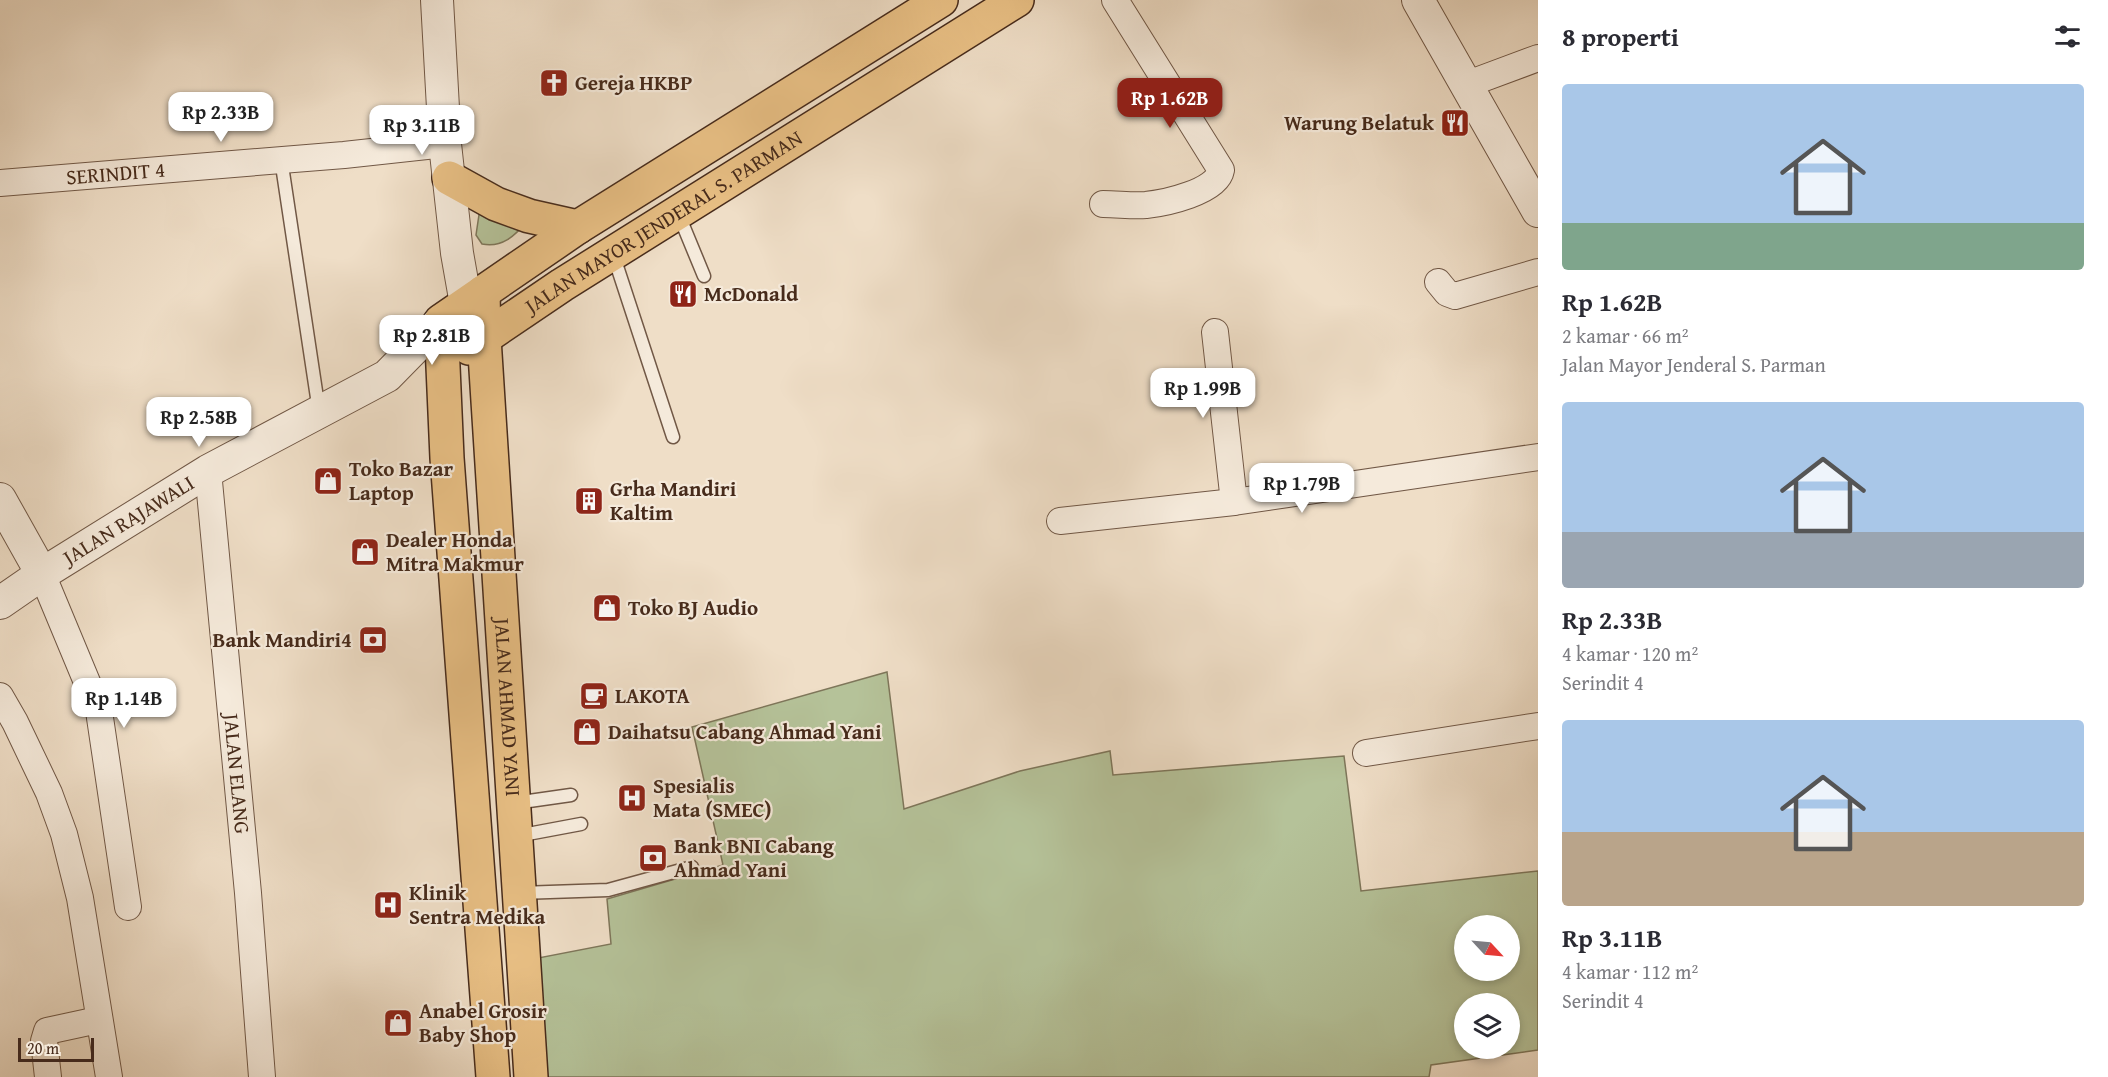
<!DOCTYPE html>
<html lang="id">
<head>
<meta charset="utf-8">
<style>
	:root { --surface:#fff; --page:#f2f2f3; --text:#2b2b33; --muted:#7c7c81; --accent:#8f2418 }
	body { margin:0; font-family:"Gentium Book Plus",serif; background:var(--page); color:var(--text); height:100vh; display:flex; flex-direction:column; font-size:22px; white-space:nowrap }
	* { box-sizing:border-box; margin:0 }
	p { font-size:20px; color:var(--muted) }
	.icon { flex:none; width:33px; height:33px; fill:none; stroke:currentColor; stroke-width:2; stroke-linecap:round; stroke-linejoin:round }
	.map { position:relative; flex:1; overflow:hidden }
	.drawer { display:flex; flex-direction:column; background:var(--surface); width:570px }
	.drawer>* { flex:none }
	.needle { width:39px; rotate:116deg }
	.controls { position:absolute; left:1454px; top:915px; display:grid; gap:12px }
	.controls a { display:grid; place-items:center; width:66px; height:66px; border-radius:50%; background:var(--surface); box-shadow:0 3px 9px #0003; font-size:30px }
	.scale { position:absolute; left:18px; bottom:15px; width:76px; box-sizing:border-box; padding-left:6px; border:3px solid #472b1b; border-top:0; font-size:16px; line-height:21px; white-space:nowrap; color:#472b1b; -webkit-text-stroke:4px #f5eadb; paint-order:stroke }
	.price { position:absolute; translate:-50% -51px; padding:0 14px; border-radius:12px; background:#fff; color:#222; font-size:20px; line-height:39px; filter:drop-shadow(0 2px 3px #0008) }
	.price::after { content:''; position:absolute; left:50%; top:36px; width:18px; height:14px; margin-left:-9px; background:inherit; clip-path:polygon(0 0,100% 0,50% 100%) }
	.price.selected { background:var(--accent); color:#fff }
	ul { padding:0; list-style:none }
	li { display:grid; align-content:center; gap:12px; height:318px; padding:0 24px }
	li span { display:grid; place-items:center; height:186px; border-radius:6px; color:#555 }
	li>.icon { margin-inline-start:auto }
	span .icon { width:108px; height:108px; fill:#fffc; stroke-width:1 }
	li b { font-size:26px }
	h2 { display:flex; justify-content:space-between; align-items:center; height:72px; padding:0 24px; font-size:26px }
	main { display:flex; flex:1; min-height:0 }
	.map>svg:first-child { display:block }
	.green { fill:#b5c299; stroke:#7e765a; stroke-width:1.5; fill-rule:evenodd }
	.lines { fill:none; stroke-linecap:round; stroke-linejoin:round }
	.service-casing { stroke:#715846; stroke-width:15 }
	.minor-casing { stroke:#715846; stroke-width:28 }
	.tertiary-casing { stroke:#715846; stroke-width:34 }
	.primary-casing { stroke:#472b1b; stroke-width:36 }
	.service { stroke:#f5eadb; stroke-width:12 }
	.minor { stroke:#f5eadb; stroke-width:26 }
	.tertiary { stroke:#f5eadb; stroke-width:32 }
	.primary { stroke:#e8bf84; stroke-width:33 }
	.labels { text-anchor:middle; stroke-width:4.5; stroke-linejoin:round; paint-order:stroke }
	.poi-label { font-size:21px; font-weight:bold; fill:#472b1b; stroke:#f5eadb; text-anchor:start }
	.street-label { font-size:21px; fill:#472b1b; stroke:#f5eadb }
</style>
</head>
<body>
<main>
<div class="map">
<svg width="1538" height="1077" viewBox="0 0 1538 1077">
	<rect width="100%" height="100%" fill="#efdec7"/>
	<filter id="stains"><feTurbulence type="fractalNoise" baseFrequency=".00333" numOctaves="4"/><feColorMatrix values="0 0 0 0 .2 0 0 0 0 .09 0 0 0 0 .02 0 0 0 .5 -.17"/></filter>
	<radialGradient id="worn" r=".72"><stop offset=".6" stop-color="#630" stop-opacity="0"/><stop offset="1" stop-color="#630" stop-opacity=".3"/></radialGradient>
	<path class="green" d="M 480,208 L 527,221 C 515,236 502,248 482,244 L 476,235 Z
		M 887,672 L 904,809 L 1020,771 L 1110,751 L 1113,775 L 1344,756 L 1361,891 L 1538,871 L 1538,1050 L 1431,1065 L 1429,1077 L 547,1077 L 538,958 L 611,944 L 607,899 L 723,865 L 692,727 ZM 1464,926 L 1509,926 L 1509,970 L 1464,970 ZM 1464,1004 L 1509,1004 L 1509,1048 L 1464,1048 Z"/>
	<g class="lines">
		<g class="service-casing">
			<path id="service" d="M 281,159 L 319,411
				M 678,213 L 704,276
				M 613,254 L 673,437
				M 515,803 L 571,795
				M 517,836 L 581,824
				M 520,893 L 608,890 L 692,867"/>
		</g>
		<g class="minor-casing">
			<g id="minor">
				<path d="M 1468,84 L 1538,58"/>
				<path id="s1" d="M 0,183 L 344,155 L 445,144"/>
				<path d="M 1103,204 C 1118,204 1132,206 1146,205 C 1165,203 1217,192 1221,170 L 1115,0"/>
				<path d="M 1438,282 L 1447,293 L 1455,296 L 1538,272"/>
				<path d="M 1215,332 L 1234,502"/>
				<path id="s2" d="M 208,471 L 248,893 L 262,1077"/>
				<path d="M 1060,521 L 1234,502 L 1538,457"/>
				<path d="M 42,574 L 99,711 L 128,907"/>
				<path d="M 0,696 L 15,722 L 49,793 L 64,834 L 80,898 L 109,1077"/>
				<path d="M 1366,753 L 1538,726"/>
				<path d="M 48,1077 L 44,1041 L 47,1031 L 98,1020"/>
			</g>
		</g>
		<g class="tertiary-casing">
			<g id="tertiary">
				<path d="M 437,0 L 445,144 L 457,253 L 466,304"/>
				<path d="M 1418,0 L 1538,211"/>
				<path d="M 0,499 L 42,574"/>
				<path id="s3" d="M 0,603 L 42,574 L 208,471 L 387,376 L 441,321"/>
			</g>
		</g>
		<g class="primary-casing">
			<g id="primary">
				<path d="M 449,178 L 496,204 L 529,216 L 578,227"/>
				<path id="s4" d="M 483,292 L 484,338 L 531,1077"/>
				<path id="s5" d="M 469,348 L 562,285 L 1017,0"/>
				<path d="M 493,1077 L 447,458 L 441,321 L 578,227 L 941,0"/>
			</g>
		</g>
		<use href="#service" class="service"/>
		<use href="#minor" class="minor"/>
		<use href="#tertiary" class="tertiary"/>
		<use href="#primary" class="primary"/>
	</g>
	<defs>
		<g id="church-square" transform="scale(1.5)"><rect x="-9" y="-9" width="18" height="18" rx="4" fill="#8f2418" stroke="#f5eadb"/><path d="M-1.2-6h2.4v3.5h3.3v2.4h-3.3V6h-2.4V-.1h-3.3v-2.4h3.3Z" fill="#fff"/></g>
		<g id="restaurant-square" transform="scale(1.5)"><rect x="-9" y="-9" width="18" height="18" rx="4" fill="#8f2418" stroke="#f5eadb"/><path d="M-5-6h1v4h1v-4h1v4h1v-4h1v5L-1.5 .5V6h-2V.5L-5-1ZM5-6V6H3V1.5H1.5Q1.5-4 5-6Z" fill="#fff"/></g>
		<g id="shop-square" transform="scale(1.5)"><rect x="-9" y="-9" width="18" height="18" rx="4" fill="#8f2418" stroke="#f5eadb"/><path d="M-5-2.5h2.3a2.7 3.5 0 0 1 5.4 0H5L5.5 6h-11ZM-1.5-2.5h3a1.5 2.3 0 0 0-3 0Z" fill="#fff"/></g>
		<g id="building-square" transform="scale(1.5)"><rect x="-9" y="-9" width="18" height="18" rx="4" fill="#8f2418" stroke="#f5eadb"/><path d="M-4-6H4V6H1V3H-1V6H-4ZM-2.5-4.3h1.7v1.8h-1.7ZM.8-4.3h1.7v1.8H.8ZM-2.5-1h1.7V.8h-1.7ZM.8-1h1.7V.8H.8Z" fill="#fff"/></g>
		<g id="bank-square" transform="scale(1.5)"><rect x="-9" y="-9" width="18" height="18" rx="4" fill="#8f2418" stroke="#f5eadb"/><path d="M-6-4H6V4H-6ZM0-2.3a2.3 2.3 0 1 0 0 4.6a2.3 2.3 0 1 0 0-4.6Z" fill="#fff"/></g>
		<g id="cafe-square" transform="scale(1.5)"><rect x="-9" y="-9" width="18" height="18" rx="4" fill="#8f2418" stroke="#f5eadb"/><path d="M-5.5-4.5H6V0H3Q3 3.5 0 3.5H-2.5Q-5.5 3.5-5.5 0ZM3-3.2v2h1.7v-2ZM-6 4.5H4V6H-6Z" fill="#fff"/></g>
		<g id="hospital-square" transform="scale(1.5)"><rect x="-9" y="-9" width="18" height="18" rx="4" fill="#8f2418" stroke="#f5eadb"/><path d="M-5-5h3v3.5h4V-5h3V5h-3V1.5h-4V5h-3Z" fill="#fff"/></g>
	</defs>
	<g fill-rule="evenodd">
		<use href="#church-square" x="554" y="83"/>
		<use href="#restaurant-square" x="1455" y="123"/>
		<use href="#restaurant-square" x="683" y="294"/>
		<use href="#shop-square" x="328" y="481"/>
		<use href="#building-square" x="589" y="501"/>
		<use href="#shop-square" x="365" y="552"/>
		<use href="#shop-square" x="607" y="608"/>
		<use href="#bank-square" x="373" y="640"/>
		<use href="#cafe-square" x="594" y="696"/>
		<use href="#shop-square" x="587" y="732"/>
		<use href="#hospital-square" x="632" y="798"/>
		<use href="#bank-square" x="653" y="858"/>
		<use href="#hospital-square" x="388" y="905"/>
		<use href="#shop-square" x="398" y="1023"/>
	</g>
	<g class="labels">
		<g class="poi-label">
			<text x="575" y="90">Gereja HKBP</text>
			<text x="1434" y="130" text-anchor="end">Warung Belatuk</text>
			<text x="704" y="301">McDonald</text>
			<text x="349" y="476">Toko Bazar<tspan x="349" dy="24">Laptop</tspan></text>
			<text x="610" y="496">Grha Mandiri<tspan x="610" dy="24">Kaltim</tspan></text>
			<text x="386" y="547">Dealer Honda<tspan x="386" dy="24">Mitra Makmur</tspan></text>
			<text x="628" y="615">Toko BJ Audio</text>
			<text x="352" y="647" text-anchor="end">Bank Mandiri4</text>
			<text x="615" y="703">LAKOTA</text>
			<text x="608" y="739">Daihatsu Cabang Ahmad Yani</text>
			<text x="653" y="793">Spesialis<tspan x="653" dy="24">Mata (SMEC)</tspan></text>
			<text x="674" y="853">Bank BNI Cabang<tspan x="674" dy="24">Ahmad Yani</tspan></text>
			<text x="409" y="900">Klinik<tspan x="409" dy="24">Sentra Medika</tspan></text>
			<text x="419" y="1018">Anabel Grosir<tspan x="419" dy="24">Baby Shop</tspan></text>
		</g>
		<g class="street-label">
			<text dy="7" stroke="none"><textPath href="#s1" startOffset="116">SERINDIT 4</textPath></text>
			<text dy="7" stroke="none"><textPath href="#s5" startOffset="232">JALAN MAYOR JENDERAL S. PARMAN</textPath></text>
			<text dy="7" stroke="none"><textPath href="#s3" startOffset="153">JALAN RAJAWALI</textPath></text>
			<text dy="7" stroke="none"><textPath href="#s4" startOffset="416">JALAN AHMAD YANI</textPath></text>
			<text dy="7" stroke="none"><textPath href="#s2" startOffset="304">JALAN ELANG</textPath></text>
		</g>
	</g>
	<rect width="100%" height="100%" filter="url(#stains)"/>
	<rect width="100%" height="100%" fill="url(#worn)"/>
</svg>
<div class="controls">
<a><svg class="needle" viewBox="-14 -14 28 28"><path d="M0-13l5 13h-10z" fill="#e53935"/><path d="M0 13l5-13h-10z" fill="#7c7c81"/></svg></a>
<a><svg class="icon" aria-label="layers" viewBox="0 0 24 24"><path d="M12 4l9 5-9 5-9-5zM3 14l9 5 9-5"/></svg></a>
</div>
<div class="scale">20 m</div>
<b class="price selected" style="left:1170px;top:129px">Rp 1.62B</b>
<b class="price" style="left:221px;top:143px">Rp 2.33B</b>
<b class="price" style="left:422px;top:156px">Rp 3.11B</b>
<b class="price" style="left:432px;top:366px">Rp 2.81B</b>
<b class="price" style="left:1203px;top:419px">Rp 1.99B</b>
<b class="price" style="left:199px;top:448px">Rp 2.58B</b>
<b class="price" style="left:1302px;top:514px">Rp 1.79B</b>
<b class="price" style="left:124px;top:729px">Rp 1.14B</b>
</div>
<section class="drawer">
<h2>8 properti<svg class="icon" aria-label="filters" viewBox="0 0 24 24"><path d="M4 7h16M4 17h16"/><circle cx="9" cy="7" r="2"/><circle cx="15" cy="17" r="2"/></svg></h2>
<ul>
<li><span style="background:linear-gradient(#a9c7e8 75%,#7fa58c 0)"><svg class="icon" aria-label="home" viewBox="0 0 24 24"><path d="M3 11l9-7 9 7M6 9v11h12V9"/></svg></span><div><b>Rp 1.62B</b><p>2 kamar · 66 m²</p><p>Jalan Mayor Jenderal S. Parman</p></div></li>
<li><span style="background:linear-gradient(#a9c7e8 70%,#9aa5b1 0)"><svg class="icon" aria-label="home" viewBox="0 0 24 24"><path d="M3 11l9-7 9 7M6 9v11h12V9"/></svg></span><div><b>Rp 2.33B</b><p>4 kamar · 120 m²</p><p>Serindit 4</p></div></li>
<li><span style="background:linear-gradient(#a9c7e8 60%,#b9a48a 0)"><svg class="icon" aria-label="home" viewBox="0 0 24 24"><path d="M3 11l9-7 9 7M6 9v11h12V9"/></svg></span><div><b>Rp 3.11B</b><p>4 kamar · 112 m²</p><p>Serindit 4</p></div></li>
</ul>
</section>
</main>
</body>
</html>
